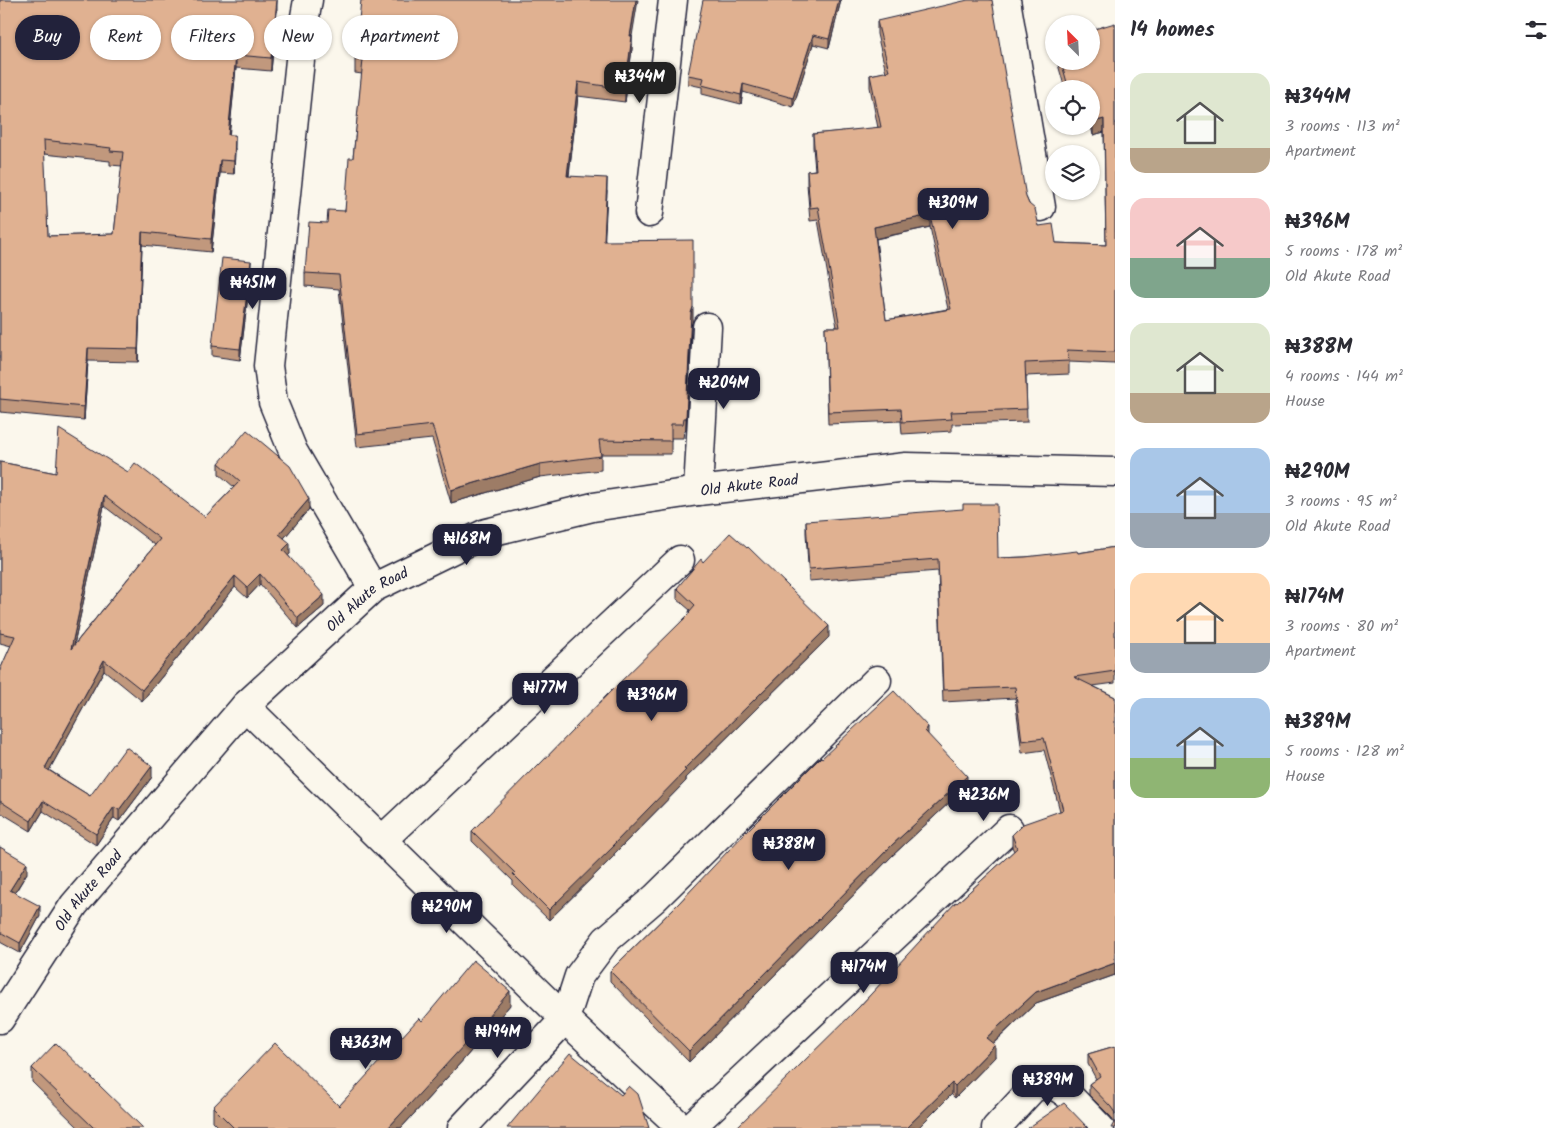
<!DOCTYPE html>
<html lang="en">
<head>
<meta charset="utf-8">
<style>
	:root { --surface:#fff; --page:#f7f7f7; --text:#2b2b33; --muted:#7c7c81; --accent:#22223b }
	body { margin:0; font-family:Kalam,sans-serif; background:var(--page); color:var(--text); height:100vh; display:flex; flex-direction:column; font-size:19px; white-space:nowrap }
	* { box-sizing:border-box; margin:0 }
	p { font-size:16px; color:var(--muted) }
	.icon { flex:none; width:28px; height:28px; fill:none; stroke:currentColor; stroke-width:2; stroke-linecap:round; stroke-linejoin:round }
	.map { position:relative; flex:1; overflow:hidden }
	.drawer { display:flex; flex-direction:column; background:var(--surface); width:450px }
	.drawer>* { flex:none }
	.guide { position:absolute; left:15px; top:15px; width:475px; height:45px; display:flex; gap:10px }
	.needle { width:32px; rotate:336deg }
	.fabs { position:absolute; left:1045px; top:15px; display:grid; gap:10px }
	.fabs a { display:grid; place-items:center; width:55px; height:55px; border-radius:50%; background:var(--surface); box-shadow:0 1px 4px #0004; font-size:25px }
	.price { position:absolute; translate:-50% -42px; padding:0 11px; border-radius:10px; background:var(--accent); color:#fff; font-size:16px; line-height:32px; filter:drop-shadow(0 1px 2px #0008) }
	.price::after { content:''; position:absolute; left:50%; top:30px; width:15px; height:11px; margin-left:-8px; background:inherit; clip-path:polygon(0 0,100% 0,50% 100%) }
	.price.on { background:#222; color:#fff }
	ul { padding:0; list-style:none }
	li { display:flex; align-items:center; gap:15px; height:125px; padding:0 15px }
	li span { display:grid; place-items:center; flex:none; width:140px; height:100px; border-radius:15px; color:#555 }
	li>.icon { margin-inline-start:auto }
	span .icon { width:60px; height:60px; fill:#fffc; stroke-width:1 }
	li b { font-size:21px }
	h2 { display:flex; justify-content:space-between; align-items:center; height:60px; padding:0 15px; font-size:21px }
	.pill { padding:0 18px; border-radius:22px; background:var(--surface); box-shadow:0 1px 4px #0004; font-size:18px; line-height:45px }
	.pill.on { background:var(--accent); color:#fff }
	main { display:flex; flex:1; min-height:0 }
	.map>svg:first-child { display:block }
	.lines { fill:none; stroke-linecap:round; stroke-linejoin:round }
	.minor-casing { stroke:#22223b; stroke-width:31 }
	.tertiary-casing { stroke:#22223b; stroke-width:31 }
	.minor { stroke:#fbf7ec; stroke-width:28 }
	.tertiary { stroke:#fbf7ec; stroke-width:28 }
	.wall { fill:#c1987d; stroke:#22223b; fill-rule:evenodd }
	.shaded-wall { fill:#9d7c66; stroke:#22223b }
	.building { fill:#e0b191; stroke:#22223b; fill-rule:evenodd }
	.labels { text-anchor:middle; stroke-width:4.5; stroke-linejoin:round; paint-order:stroke }
	.street-label { font-size:15px; fill:#22223b; stroke:#fbf7ec }
</style>
</head>
<body>
<main>
<div class="map">
<svg width="1115" height="1128" viewBox="0 0 1115 1128">
	<rect width="100%" height="100%" fill="#fbf7ec"/>
	<filter id="ink" filterUnits="userSpaceOnUse"><feTurbulence type="fractalNoise" baseFrequency=".02" numOctaves="2"/><feDisplacementMap in="SourceGraphic" scale="10" xChannelSelector="R" yChannelSelector="G"/><feConvolveMatrix kernelMatrix="1 2 1 2 8 2 1 2 1" color-interpolation-filters="sRGB"/></filter>
	<g filter="url(#ink)">
		<g class="lines">
			<g class="minor-casing">
				<path id="minor" d="M 308,0 L 304,22 L 268,366 L 273,402 L 293,451 L 373,588
					M 1006,0 L 1041,207
					M 649,213 L 673,0
					M 698,491 L 707,327
					M 245,706 L 565,1019 L 682,1128
					M 382,840 L 680,560
					M 462,1128 L 565,1019 L 579,976 L 606,940 L 655,898 L 877,680
					M 690,1128 L 1009,829
					M 996,1128 L 1034,1087 L 1052,1084 L 1066,1093 L 1100,1128"/>
			</g>
			<g class="tertiary-casing">
				<g id="tertiary">
					<path id="s1" d="M 0,1019 L 74,905 L 245,706 L 373,588 L 486,533 L 593,507 L 698,491 L 906,467 L 1115,472"/>
				</g>
			</g>
			<use href="#minor" class="minor"/>
			<use href="#tertiary" class="tertiary"/>
		</g>
		<path class="wall" d="M 0,0 L 277,11 L 271,71 L 236,68 L 229,135 L 235,149 L 234,174 L 220,173 L 211,252 L 142,245 L 138,362 L 88,361 L 84,420 L 0,412 ZM 44,154 L 110,161 L 110,165 L 122,166 L 114,234 L 48,236 Z
			M 841,0 L 829,48 L 813,44 L 793,107 L 743,92 L 741,104 L 702,94 L 702,87 L 688,84 L 688,75 Z
			M 877,21 L 1026,197 L 1039,226 L 1056,243 L 1106,245 L 1104,132 L 1093,135 L 1091,126 L 1091,89 L 1065,89 L 1057,61 L 1091,61 L 1115,23 L 1115,364 L 1069,362 L 1069,374 L 1026,376 L 1027,422 L 952,424 L 952,431 L 902,434 L 901,421 L 828,424 L 825,327 L 837,327 L 818,220 L 810,221 L 807,184 L 807,171 L 815,170 L 813,147 L 813,134 L 878,128 L 870,87 L 870,75 L 886,72 L 877,34 ZM 930,227 L 948,309 L 886,320 L 876,239 Z
			M 632,36 L 632,49 L 625,102 L 578,96 L 569,176 L 607,191 L 604,241 L 693,320 L 691,326 L 686,431 L 684,431 L 683,438 L 671,438 L 671,454 L 601,454 L 601,470 L 540,477 L 451,503 L 432,439 L 357,447 L 339,289 L 305,286 L 305,273 L 327,223 L 345,211 L 353,158 L 362,74 L 355,73 L 355,60 Z
			M 251,272 L 240,360 L 212,356 L 212,346 Z
			M 0,462 L 56,473 L 128,472 L 205,517 L 234,487 L 219,474 L 219,463 L 309,509 L 284,538 L 290,554 L 288,555 L 324,606 L 298,628 L 260,584 L 247,598 L 235,587 L 142,701 L 104,670 L 49,770 L 90,796 L 152,777 L 119,821 L 114,818 L 96,845 L 43,811 L 31,831 L 0,812 L 0,670 L 11,646 L 0,643 ZM 104,506 L 155,545 L 74,645 Z
			M 806,521 L 998,558 L 1025,557 L 1078,553 L 1115,547 L 1115,683 L 1093,686 L 1115,697 L 1115,975 L 1036,1003 L 993,1044 L 995,1057 L 955,1098 L 859,1007 L 957,903 L 1014,851 L 1012,847 L 1012,835 L 1060,811 L 1044,750 L 1022,753 L 1015,698 L 943,702 L 938,571 L 809,581 L 806,533 Z
			M 703,562 L 829,637 L 686,778 L 686,781 L 614,854 L 614,856 L 549,920 L 513,885 L 513,881 L 472,841 L 472,831 L 539,765 L 689,614 L 689,612 L 690,610 L 677,599 L 677,588 Z
			M 928,735 L 967,786 L 892,856 L 689,1062 L 610,981 L 610,971 L 678,904 L 822,758 Z
			M 0,847 L 27,873 L 15,893 L 40,916 L 20,953 L 0,942 Z
			M 510,1005 L 465,1058 L 401,1128 L 220,1128 L 213,1121 L 213,1107 L 339,1106 L 422,1021 Z
			M 1115,1046 L 1115,1128 L 1114,1123 L 1111,1117 L 1089,1095 L 1089,1084 L 1096,1079 L 1088,1064 L 1088,1054 Z
			M 32,1068 L 143,1128 L 79,1128 L 32,1082 Z"/>
		<path class="shaded-wall" d="M 277,0 L 277,11 L 271,71 L 271,58 Z
			M 636,0 L 638,0 L 632,36 L 630,36 Z
			M 839,0 L 841,0 L 829,48 L 829,39 Z
			M 813,35 L 813,44 L 793,107 L 793,98 Z
			M 632,36 L 632,49 L 625,102 L 625,89 Z
			M 236,55 L 236,68 L 228,148 L 228,135 Z
			M 578,82 L 578,96 L 567,189 L 567,176 Z
			M 1082,82 L 1082,89 L 1068,89 L 1068,86 Z
			M 743,84 L 743,92 L 741,104 L 741,95 Z
			M 1104,119 L 1104,132 L 1093,135 L 1093,122 Z
			M 235,135 L 235,149 L 234,174 L 234,161 Z
			M 220,160 L 220,173 L 211,252 L 211,239 Z
			M 607,178 L 607,191 L 604,254 L 604,241 Z
			M 930,215 L 930,227 L 874,239 L 874,227 Z
			M 142,232 L 142,245 L 138,362 L 138,349 Z
			M 251,261 L 251,272 L 240,360 L 240,349 Z
			M 693,307 L 693,320 L 691,326 L 686,431 L 686,418 L 691,313 Z
			M 88,348 L 88,361 L 84,420 L 84,407 Z
			M 540,464 L 540,477 L 451,503 L 451,490 Z
			M 104,496 L 104,506 L 71,659 L 71,649 Z
			M 309,499 L 309,509 L 279,544 L 279,534 Z
			M 290,543 L 290,554 L 283,560 L 283,550 Z
			M 260,574 L 260,584 L 247,598 L 247,587 Z
			M 235,576 L 235,587 L 142,701 L 142,690 Z
			M 324,595 L 324,606 L 298,628 L 298,618 Z
			M 829,626 L 829,637 L 686,778 L 686,781 L 614,854 L 614,856 L 549,920 L 549,910 L 613,845 L 684,769 Z
			M 104,660 L 104,670 L 45,778 L 45,768 Z
			M 928,727 L 928,738 L 925,731 Z
			M 152,766 L 152,777 L 119,821 L 119,810 Z
			M 967,776 L 967,786 L 892,856 L 689,1062 L 689,1051 L 892,845 Z
			M 43,801 L 43,811 L 31,831 L 31,821 Z
			M 114,807 L 114,818 L 96,845 L 96,834 Z
			M 27,863 L 27,873 L 10,900 L 10,890 Z
			M 40,906 L 40,916 L 20,953 L 20,943 Z
			M 1115,963 L 1115,975 L 1036,1003 L 986,1050 L 986,1038 L 1036,992 Z
			M 510,991 L 510,1005 L 465,1058 L 401,1128 L 388,1128 Z
			M 995,1045 L 995,1057 L 955,1098 L 955,1086 Z
			M 952,1083 L 952,1094 L 918,1128 L 906,1128 Z"/>
		<path class="building" d="M 0,0 L 277,0 L 271,58 L 236,55 L 228,135 L 235,135 L 234,161 L 220,160 L 211,239 L 142,232 L 138,349 L 88,348 L 84,407 L 0,399 ZM 44,140 L 111,148 L 110,151 L 123,152 L 114,234 L 48,236 Z
			M 361,0 L 636,0 L 630,36 L 632,36 L 625,89 L 578,82 L 567,176 L 607,178 L 604,241 L 693,240 L 693,307 L 691,313 L 686,418 L 684,418 L 683,424 L 671,424 L 671,441 L 599,440 L 601,456 L 540,464 L 451,490 L 432,425 L 357,434 L 339,275 L 305,273 L 309,222 L 327,223 L 328,210 L 345,211 L 349,158 L 353,158 L 363,60 L 355,60 Z
			M 703,0 L 839,0 L 829,39 L 813,35 L 793,98 L 743,84 L 741,95 L 702,85 L 704,78 L 688,75 Z
			M 968,0 L 992,0 L 1026,197 L 1029,204 L 1035,209 L 1039,226 L 1053,224 L 1056,243 L 1106,245 L 1104,119 L 1093,122 L 1091,115 L 1091,89 L 1084,89 L 1082,82 L 1068,86 L 1061,61 L 1091,61 L 1091,30 L 1115,23 L 1115,352 L 1067,350 L 1069,361 L 1025,363 L 1027,409 L 951,412 L 952,419 L 902,422 L 901,409 L 828,412 L 825,327 L 840,327 L 818,207 L 810,208 L 807,171 L 816,170 L 813,134 L 881,127 L 870,75 L 889,71 L 877,21 ZM 930,215 L 951,309 L 886,320 L 874,227 Z
			M 222,258 L 251,261 L 240,349 L 212,346 Z
			M 59,429 L 128,472 L 135,463 L 205,517 L 240,481 L 219,463 L 247,430 L 290,466 L 309,499 L 279,534 L 290,543 L 283,550 L 324,595 L 298,618 L 260,574 L 247,587 L 235,576 L 142,690 L 104,660 L 45,768 L 90,796 L 126,747 L 152,766 L 119,810 L 114,807 L 96,834 L 43,801 L 31,821 L 0,801 L 0,670 L 15,636 L 0,633 L 0,462 L 56,473 ZM 104,496 L 160,539 L 71,649 Z
			M 963,504 L 997,504 L 998,558 L 1025,557 L 1077,551 L 1078,553 L 1115,547 L 1115,671 L 1074,677 L 1115,697 L 1115,963 L 1036,992 L 986,1038 L 995,1045 L 955,1086 L 952,1083 L 906,1128 L 736,1128 L 859,1007 L 956,902 L 957,903 L 1017,848 L 1012,835 L 1023,824 L 1063,810 L 1044,738 L 1022,741 L 1015,687 L 943,690 L 938,559 L 809,569 L 806,521 L 963,509 Z
			M 730,533 L 747,548 L 748,547 L 829,626 L 684,769 L 686,770 L 613,845 L 614,846 L 549,910 L 513,874 L 515,873 L 472,831 L 538,764 L 539,765 L 608,694 L 690,613 L 689,612 L 695,605 L 677,588 L 701,559 L 703,562 Z
			M 894,691 L 928,727 L 925,731 L 967,776 L 892,845 L 689,1051 L 610,971 L 678,904 L 745,833 L 821,757 L 822,758 Z
			M 0,847 L 27,863 L 10,890 L 40,906 L 20,943 L 0,932 Z
			M 473,960 L 510,991 L 465,1044 L 388,1128 L 234,1128 L 213,1107 L 275,1043 L 339,1106 L 419,1018 L 422,1021 Z
			M 56,1043 L 143,1128 L 94,1128 L 32,1068 Z
			M 1115,1046 L 1115,1115 L 1115,1113 L 1111,1107 L 1089,1084 L 1100,1076 L 1088,1054 Z
			M 570,1053 L 621,1095 L 629,1086 L 638,1094 L 649,1128 L 507,1128 Z
			M 1064,1103 L 1088,1128 L 1028,1128 Z
			M 1115,1121 L 1115,1128 L 1111,1128 Z"/>
	</g>
	<g class="labels">
		<g class="street-label">
			<text dy="5" stroke="none"><textPath href="#s1" startOffset="966">Old Akute Road</textPath></text>
			<text dy="5" stroke="none"><textPath href="#s1" startOffset="561">Old Akute Road</textPath></text>
			<text dy="5" stroke="none"><textPath href="#s1" startOffset="156">Old Akute Road</textPath></text>
		</g>
	</g>
</svg>
<div class="fabs">
<a><svg class="needle" viewBox="-14 -14 28 28"><path d="M0-13l5 13h-10z" fill="#e53935"/><path d="M0 13l5-13h-10z" fill="#7c7c81"/></svg></a>
<a><svg class="icon" aria-label="locate" viewBox="0 0 24 24"><circle cx="12" cy="12" r="6"/><path d="M12 2v4M12 18v4M2 12h4M18 12h4"/></svg></a>
<a><svg class="icon" aria-label="layers" viewBox="0 0 24 24"><path d="M12 4l9 5-9 5-9-5zM3 14l9 5 9-5"/></svg></a>
</div>
<b class="price on" style="left:640px;top:104px">₦344M</b>
<b class="price" style="left:953px;top:230px">₦309M</b>
<b class="price" style="left:253px;top:310px">₦451M</b>
<b class="price" style="left:724px;top:410px">₦204M</b>
<b class="price" style="left:467px;top:566px">₦168M</b>
<b class="price" style="left:545px;top:715px">₦177M</b>
<b class="price" style="left:652px;top:722px">₦396M</b>
<b class="price" style="left:984px;top:822px">₦236M</b>
<b class="price" style="left:789px;top:871px">₦388M</b>
<b class="price" style="left:447px;top:934px">₦290M</b>
<b class="price" style="left:864px;top:994px">₦174M</b>
<b class="price" style="left:498px;top:1059px">₦194M</b>
<b class="price" style="left:366px;top:1070px">₦363M</b>
<b class="price" style="left:1048px;top:1107px">₦389M</b>
<div class="guide">
<a class="pill on">Buy</a>
<a class="pill">Rent</a>
<a class="pill">Filters</a>
<a class="pill">New</a>
<a class="pill">Apartment</a>
</div>
</div>
<section class="drawer">
<h2>14 homes<svg class="icon" aria-label="filters" viewBox="0 0 24 24"><path d="M4 7h16M4 17h16"/><circle cx="9" cy="7" r="2"/><circle cx="15" cy="17" r="2"/></svg></h2>
<ul>
<li><span style="background:linear-gradient(#dfe7d0 75%,#b9a48a 0)"><svg class="icon" aria-label="home" viewBox="0 0 24 24"><path d="M3 11l9-7 9 7M6 9v11h12V9"/></svg></span><div><b>₦344M</b><p>3 rooms · 113 m²</p><p>Apartment</p></div></li>
<li><span style="background:linear-gradient(#f6c9c9 60%,#7fa58c 0)"><svg class="icon" aria-label="home" viewBox="0 0 24 24"><path d="M3 11l9-7 9 7M6 9v11h12V9"/></svg></span><div><b>₦396M</b><p>5 rooms · 178 m²</p><p>Old Akute Road</p></div></li>
<li><span style="background:linear-gradient(#dfe7d0 70%,#b9a48a 0)"><svg class="icon" aria-label="home" viewBox="0 0 24 24"><path d="M3 11l9-7 9 7M6 9v11h12V9"/></svg></span><div><b>₦388M</b><p>4 rooms · 144 m²</p><p>House</p></div></li>
<li><span style="background:linear-gradient(#a9c7e8 65%,#9aa5b1 0)"><svg class="icon" aria-label="home" viewBox="0 0 24 24"><path d="M3 11l9-7 9 7M6 9v11h12V9"/></svg></span><div><b>₦290M</b><p>3 rooms · 95 m²</p><p>Old Akute Road</p></div></li>
<li><span style="background:linear-gradient(#ffd9b3 70%,#9aa5b1 0)"><svg class="icon" aria-label="home" viewBox="0 0 24 24"><path d="M3 11l9-7 9 7M6 9v11h12V9"/></svg></span><div><b>₦174M</b><p>3 rooms · 80 m²</p><p>Apartment</p></div></li>
<li><span style="background:linear-gradient(#a9c7e8 60%,#8fb573 0)"><svg class="icon" aria-label="home" viewBox="0 0 24 24"><path d="M3 11l9-7 9 7M6 9v11h12V9"/></svg></span><div><b>₦389M</b><p>5 rooms · 128 m²</p><p>House</p></div></li>
</ul>
</section>
</main>
</body>
</html>
